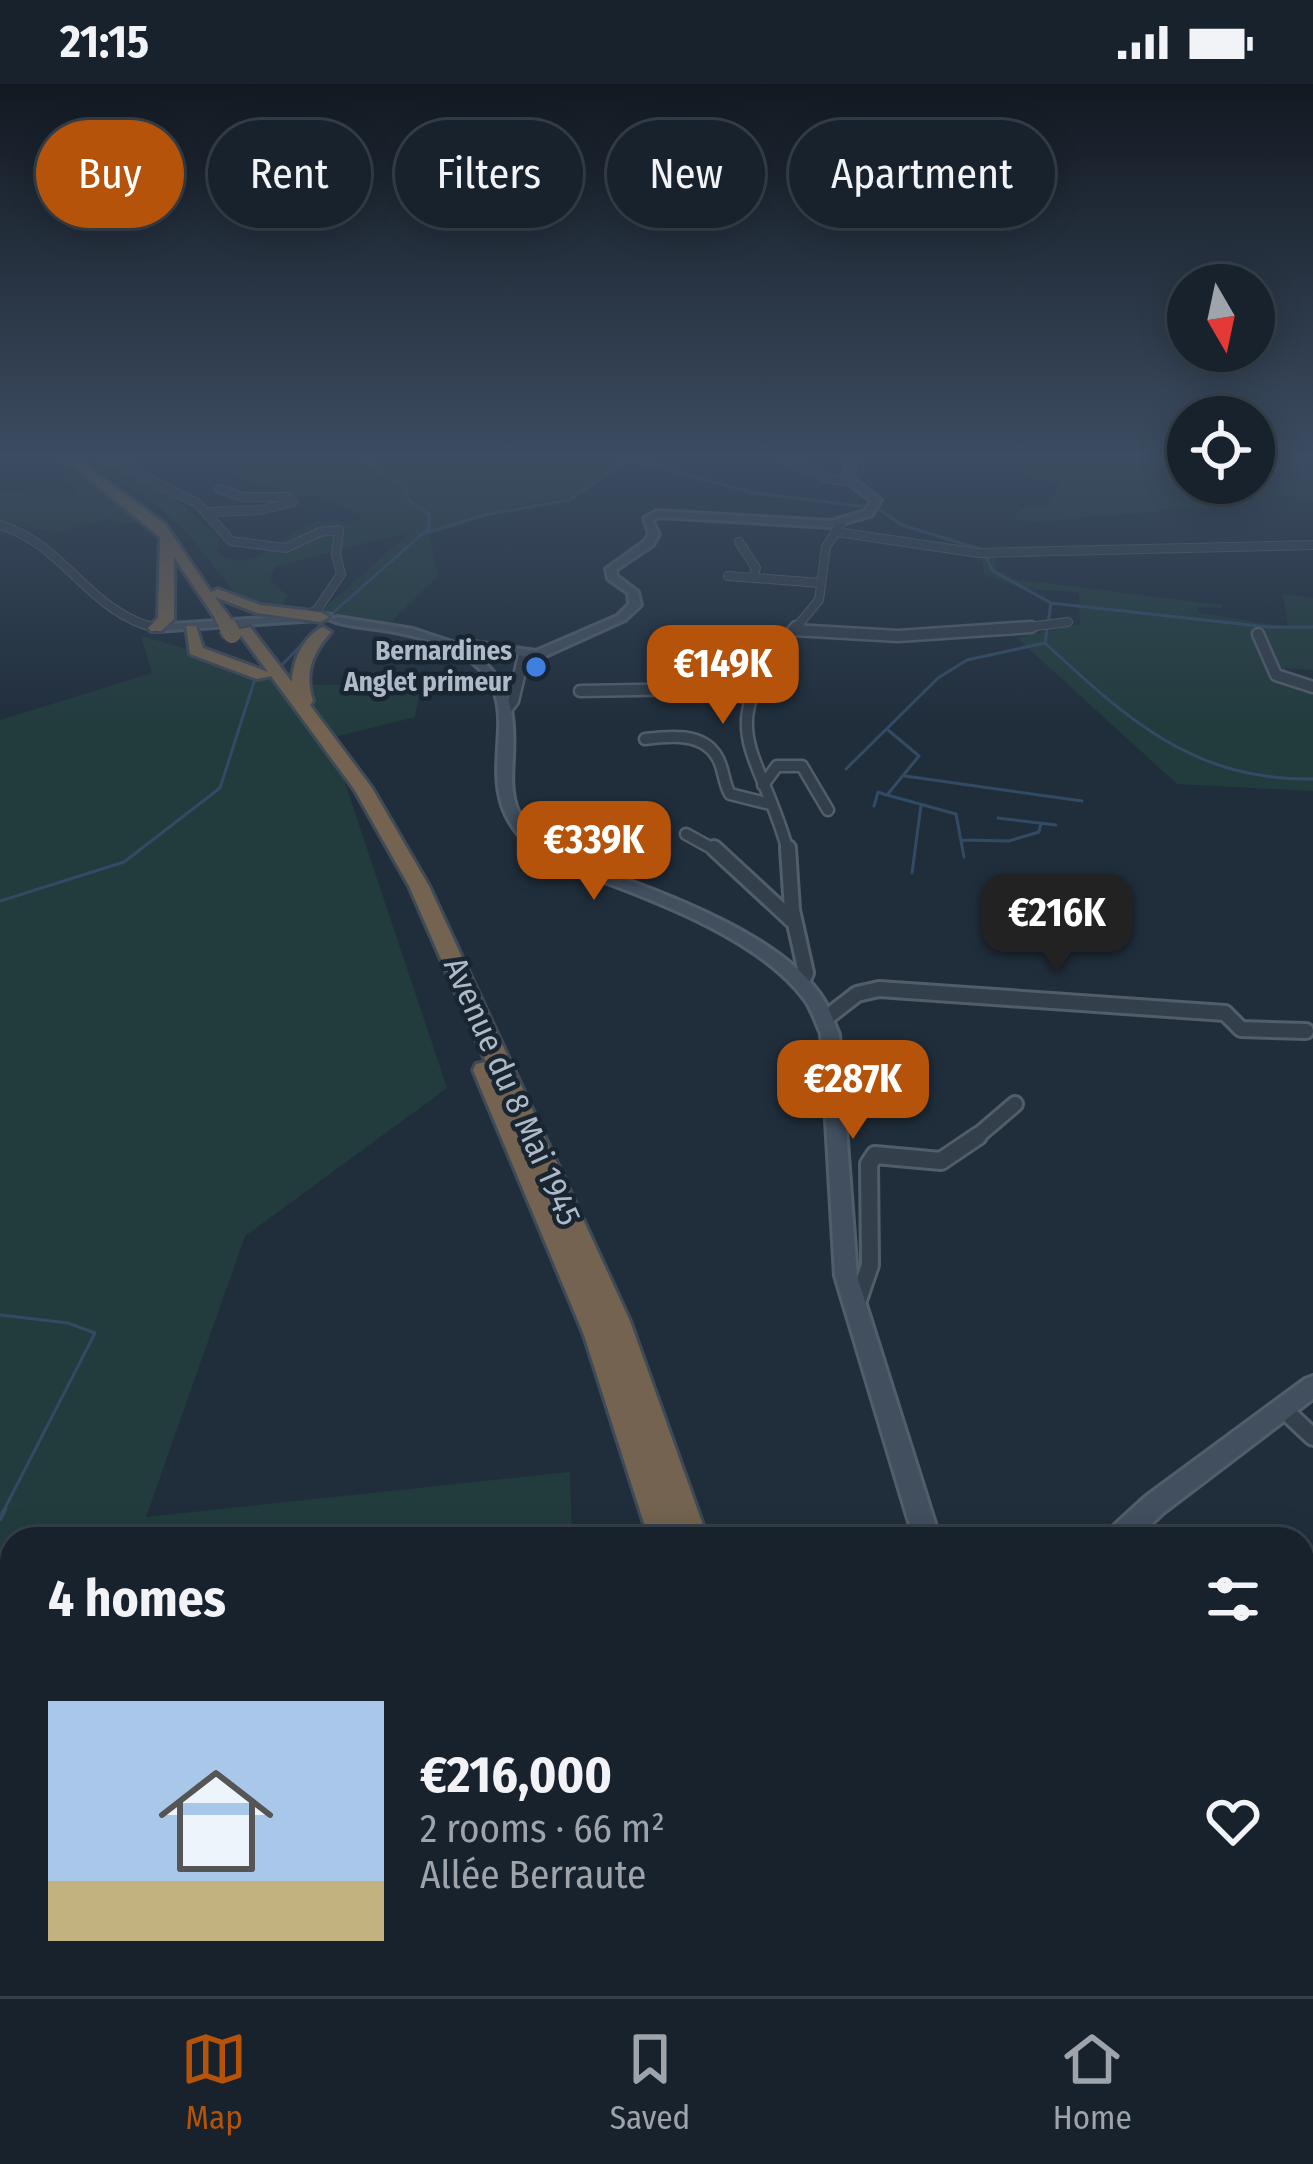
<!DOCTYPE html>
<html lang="en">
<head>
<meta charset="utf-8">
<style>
	:root { --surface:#18222d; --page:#252f39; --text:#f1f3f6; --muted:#9fa4aa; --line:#363f49; --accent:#b45309 }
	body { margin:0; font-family:"Fira Sans Condensed",sans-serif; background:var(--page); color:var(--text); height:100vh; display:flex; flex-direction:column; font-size:45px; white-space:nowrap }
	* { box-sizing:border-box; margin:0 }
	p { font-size:39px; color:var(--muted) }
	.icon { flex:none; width:66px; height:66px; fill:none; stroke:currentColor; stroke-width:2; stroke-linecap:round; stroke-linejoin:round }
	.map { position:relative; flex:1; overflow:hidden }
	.details { position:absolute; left:0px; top:1443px; width:1314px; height:471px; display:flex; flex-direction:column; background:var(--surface); border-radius:36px 36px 0 0; box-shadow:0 6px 30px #0003,0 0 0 3px var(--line) }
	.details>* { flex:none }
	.guide { position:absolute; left:36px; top:36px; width:1242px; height:108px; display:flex; gap:24px }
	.needle { width:78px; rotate:171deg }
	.buttons { position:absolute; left:1167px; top:180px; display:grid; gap:24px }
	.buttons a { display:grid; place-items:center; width:108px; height:108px; border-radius:50%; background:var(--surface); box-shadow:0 6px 30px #0003,0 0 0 3px var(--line); font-size:60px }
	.price { position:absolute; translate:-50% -102px; padding:0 27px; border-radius:24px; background:var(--accent); color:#fff; font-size:39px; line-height:78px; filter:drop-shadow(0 3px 6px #0008) }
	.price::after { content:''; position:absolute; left:50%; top:72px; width:36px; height:27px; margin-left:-18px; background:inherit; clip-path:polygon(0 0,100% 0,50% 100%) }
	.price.active { background:#222; color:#fff }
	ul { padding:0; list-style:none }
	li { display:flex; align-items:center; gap:36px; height:300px; padding:0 48px }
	li span { display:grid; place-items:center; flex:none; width:336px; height:240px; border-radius:0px; color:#555 }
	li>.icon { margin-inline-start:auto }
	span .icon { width:144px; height:144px; fill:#fffc; stroke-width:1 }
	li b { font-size:51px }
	h2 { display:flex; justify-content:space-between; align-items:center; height:144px; padding:0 48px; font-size:51px }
	.tag { padding:0 42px; border-radius:54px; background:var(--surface); box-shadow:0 6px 30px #0003,0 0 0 3px var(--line); font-size:42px; line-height:108px }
	.tag.active { background:var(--accent); color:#fff }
	.status { display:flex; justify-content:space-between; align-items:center; height:84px; padding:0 60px; background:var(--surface); direction:ltr }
	.status svg { height:33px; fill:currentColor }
	.tab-bar { display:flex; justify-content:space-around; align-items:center; height:168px; border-top:3px solid var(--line); background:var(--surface); font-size:33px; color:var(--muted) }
	.tab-bar a { display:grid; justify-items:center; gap:6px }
	.tab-bar .active { color:var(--accent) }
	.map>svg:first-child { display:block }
	.green { fill:#223c3d }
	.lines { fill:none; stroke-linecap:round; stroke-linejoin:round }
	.stream-far1 { stroke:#314b65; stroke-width:3 }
	.stream { stroke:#314b65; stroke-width:4.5 }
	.building { fill:#405060; stroke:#1b2733; stroke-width:3 }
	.street-far4-casing { stroke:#525d6a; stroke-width:10 }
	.street-far3-casing { stroke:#525d6a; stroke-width:15 }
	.street-far2-casing { stroke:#525d6a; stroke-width:20 }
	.street-far1-casing { stroke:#525d6a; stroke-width:22 }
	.street-casing { stroke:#525d6a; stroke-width:27 }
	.secondary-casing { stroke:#525d6a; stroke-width:6 }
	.highway-casing { stroke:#3f4a57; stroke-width:6 }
	.street-far4 { stroke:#343f4c; stroke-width:8 }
	.street-far3 { stroke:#343f4c; stroke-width:10 }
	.street-far2 { stroke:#343f4c; stroke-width:14 }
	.street-far1 { stroke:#343f4c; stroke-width:16 }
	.street { stroke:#343f4c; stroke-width:21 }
	.secondary { fill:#414f5f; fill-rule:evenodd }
	.highway { fill:#736350; fill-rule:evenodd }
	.highway-bridge-far1-casing { stroke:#3f4a57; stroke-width:16; stroke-linecap:butt }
	.highway-bridge-casing { stroke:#3f4a57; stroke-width:22; stroke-linecap:butt }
	.highway-bridge-far1 { stroke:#736350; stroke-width:14 }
	.highway-bridge { stroke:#736350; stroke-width:18 }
	.shop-dot { fill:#3f7fe0; stroke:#192531; stroke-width:4.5 }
	.labels { text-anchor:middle; stroke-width:9; stroke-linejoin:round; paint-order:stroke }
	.far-poi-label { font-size:27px; font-weight:bold; fill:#afbac8; stroke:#192531; text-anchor:end }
	.street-label { font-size:33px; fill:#afbac8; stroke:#192531 }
</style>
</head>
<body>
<div class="status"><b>21:15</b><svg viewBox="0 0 49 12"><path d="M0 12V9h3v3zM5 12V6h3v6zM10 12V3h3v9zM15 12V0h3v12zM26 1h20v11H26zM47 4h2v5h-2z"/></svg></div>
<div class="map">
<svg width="1313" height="1912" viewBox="0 0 1313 1912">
	<rect width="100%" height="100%" fill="#202e3c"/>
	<path class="green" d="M 49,375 L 63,375 L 139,437 L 113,443 L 112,435 L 58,448 L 0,439 L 0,409 L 80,411 Z
		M 88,375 L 100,375 L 153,396 L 220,454 L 216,468 C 257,495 280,447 319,437 C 329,435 346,439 357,438 L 362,432 L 323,412 L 280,411 L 283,404 L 258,401 L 199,375 L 453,375 L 446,381 L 516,387 L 525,375 L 634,375 L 604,392 L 586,409 L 513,423 L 429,451 L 438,492 L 391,538 L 320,528 L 410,448 L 276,482 L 269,496 L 288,512 L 281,524 L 241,516 L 184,446 L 151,416 Z
		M 1102,375 L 1165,375 L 1175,381 L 1188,380 L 1188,399 L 1254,399 L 1254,380 L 1275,391 L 1313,390 L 1313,418 C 1289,408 1280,409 1255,419 L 1038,438 L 1014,435 L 1019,425 L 1047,424 L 1060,398 L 1031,394 L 1023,388 L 1109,387 Z
		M 981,470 L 995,470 L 996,485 L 1014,495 L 1221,521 L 1222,524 L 1198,523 L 1198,529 L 1288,543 L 1283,510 L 1313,514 L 1313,586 L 1285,584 L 1298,607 L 1313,610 L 1313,707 L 1177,700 L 1017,554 L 1080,540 L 1079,508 L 1026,505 L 984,490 Z
		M 141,552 L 316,601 L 421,600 L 415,633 L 330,654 L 447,1004 L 245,1152 L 146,1433 L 570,1388 L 572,1455 L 12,1455 L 12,1902 L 456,1902 L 454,1912 L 0,1912 L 0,636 L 152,589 Z"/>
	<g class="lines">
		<path class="stream-far1" d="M 880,426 L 902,441 L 983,466
			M 419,451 L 485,431 L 569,416 L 628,375 L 754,409 L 868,423
			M 986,473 L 993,487 L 1051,519 L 1268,543 L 1313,543
			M 1051,519 L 1045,559 C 1127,635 1194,697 1313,695
			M 280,583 L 327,534 L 429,444 L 429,430 L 409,417 L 404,401 L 388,395 L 365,375
			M 888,646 L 919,672 L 887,711 L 956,730 L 964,773
			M 846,685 L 938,594 L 967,576 L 1045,559
			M 905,692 L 1082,717
			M 874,722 L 878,708 L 886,711
			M 998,734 L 1056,741
			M 962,756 L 1009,757 L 1039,748 L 1041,739
			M 912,789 L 921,721
			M 0,817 L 124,778 L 220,704 L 254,598
			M 0,1231 L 68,1239 L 95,1249 L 3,1428"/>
		<path class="stream" d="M 0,1435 L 5,1425"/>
	</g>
	<path class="building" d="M 558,1902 L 682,1902 L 681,1912 L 554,1912 Z"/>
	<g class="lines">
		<g class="street-far4-casing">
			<path id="street-far4" d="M 108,375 L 197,419 L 231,457 L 286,464 L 320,448 L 339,446 L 336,471 L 341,490 L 317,526 L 307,531
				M 785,375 L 828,395 L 850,397
				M 209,428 L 260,426 L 293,418 L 288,413 L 243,413 L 219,405
				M 0,441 C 64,460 90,529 156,544
				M 837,448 L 979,469 L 1313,461
				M 739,458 L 756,484 L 753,494
				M 728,492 L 820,499
				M 794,546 L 819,516 L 826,463 L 841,439
				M 1005,546 L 1068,538"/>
		</g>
		<g class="street-far3-casing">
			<path id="street-far3" d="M 794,546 L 898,552 L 1031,543
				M 1258,550 L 1276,591 L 1313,603
				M 580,607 L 693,605 L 749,613
				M 506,626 L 513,617 L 524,571
				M 645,655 C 669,652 703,648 717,673 C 724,684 723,698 730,710 L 770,720
				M 763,701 L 777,682 L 802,682 L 828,726
				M 686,750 L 717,767
				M 788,767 C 758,659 709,648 796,543"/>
		</g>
		<g class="street-far2-casing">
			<path id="street-far2" d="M 714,764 L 795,839
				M 788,764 L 792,826 L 806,889 L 802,897
				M 826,934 L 857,910 L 879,905 L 1225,929 L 1241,945 L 1306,947
				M 974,1055 L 1015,1020"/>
		</g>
		<g class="street-far1-casing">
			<path id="street-far1" d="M 857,1219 L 870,1181 L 869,1080 L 875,1071 L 941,1077 L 978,1052
				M 1281,1323 L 1313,1353"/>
		</g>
		<g class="street-casing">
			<path id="street" d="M 1302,1506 L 1313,1497
				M 1302,1754 L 1313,1764"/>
		</g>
		<g class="secondary-casing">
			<path id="secondary" d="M 847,375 L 855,375 L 853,394 L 881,416 L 872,431 L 831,443 L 659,433 L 652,437 L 659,450 L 653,461 L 616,486 L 617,492 L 638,508 L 641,521 L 625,536 L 541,574 L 468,565 C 511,596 515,624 513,674 C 512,690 511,706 516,722 C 523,741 538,754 551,768 C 630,798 778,842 824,916 C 830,926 834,939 839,950 L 857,1192 L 940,1455 L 914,1455 L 835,1192 L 821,950 C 816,939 812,926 805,916 C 751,844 622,806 541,774 C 525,759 509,743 502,721 C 484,665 527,607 458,569 C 433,555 404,549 377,545 C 362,543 344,542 331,536 L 337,533 L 413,545 L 455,559 L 460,556 L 536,567 L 617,532 L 629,520 L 628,509 L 608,495 L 606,485 L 645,457 L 649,450 L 644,434 L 657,427 L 831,437 L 865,427 L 871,417 L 843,395 Z
				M 327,530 L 331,531 L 331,535 L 156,547 L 150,544 L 156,541 Z
				M 1313,1292 L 1313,1315 L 1163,1429 L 1136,1455 L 1105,1455 L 1109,1446 L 1145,1413 L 1305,1295 Z
				M 951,1902 L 984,1902 L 980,1912 L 947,1912 Z"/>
		</g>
		<g class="highway-casing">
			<path id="highway" d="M 64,375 L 77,375 L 165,440 L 211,508 L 218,505 L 260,521 L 321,528 L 329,533 L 321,538 L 257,529 L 215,513 L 230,534 L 217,537 L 174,473 L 174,535 L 161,547 L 151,547 L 148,544 L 158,534 L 160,453 Z
				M 186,542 L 196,542 L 203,564 L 268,588 L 237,546 L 250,543 L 292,598 C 293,575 303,553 323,543 L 331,548 C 312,570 304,588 313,617 L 310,621 L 372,704 L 429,802 L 630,1237 L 708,1455 L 649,1455 L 584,1251 L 473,986 L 476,980 L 486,978 L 409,802 L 354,705 L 271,592 L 257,595 L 190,570 Z
				M 774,1902 L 857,1902 L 861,1912 L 775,1912 Z"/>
		</g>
		<use href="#street-far4" class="street-far4"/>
		<use href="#street-far3" class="street-far3"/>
		<use href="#street-far2" class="street-far2"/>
		<use href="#street-far1" class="street-far1"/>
		<use href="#street" class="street"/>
		<use href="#secondary" class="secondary"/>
		<use href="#highway" class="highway"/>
		<g class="highway-bridge-far1-casing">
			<path id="highway-bridge-far1" d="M 222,534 L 230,546"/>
		</g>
		<g class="highway-bridge-casing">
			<path id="highway-bridge" d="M 228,543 L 232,550"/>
		</g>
		<use href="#highway-bridge-far1" class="highway-bridge-far1"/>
		<use href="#highway-bridge" class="highway-bridge"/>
	</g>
	<linearGradient id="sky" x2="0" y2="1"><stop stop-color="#121921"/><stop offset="0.58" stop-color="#3c4c61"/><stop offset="1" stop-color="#3c4c61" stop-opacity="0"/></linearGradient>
	<rect width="1313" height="642" fill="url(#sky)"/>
	<circle class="shop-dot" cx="536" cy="583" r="12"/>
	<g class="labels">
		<g class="far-poi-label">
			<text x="512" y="576">Bernardines<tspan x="512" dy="31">Anglet primeur</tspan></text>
		</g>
		<g class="street-label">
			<text transform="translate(513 1007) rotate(66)" y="12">Avenue du 8 Mai 1945</text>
		</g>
	</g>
</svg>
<div class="buttons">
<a><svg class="needle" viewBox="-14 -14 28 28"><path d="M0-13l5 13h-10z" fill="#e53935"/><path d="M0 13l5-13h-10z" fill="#9fa4aa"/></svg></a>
<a><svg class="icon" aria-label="locate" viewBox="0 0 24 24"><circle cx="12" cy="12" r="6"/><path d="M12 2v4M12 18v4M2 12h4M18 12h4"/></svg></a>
</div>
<b class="price" style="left:723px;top:643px">€149K</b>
<b class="price" style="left:594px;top:819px">€339K</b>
<b class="price active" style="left:1057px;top:892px">€216K</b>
<b class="price" style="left:853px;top:1058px">€287K</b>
<div class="guide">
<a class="tag active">Buy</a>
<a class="tag">Rent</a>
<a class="tag">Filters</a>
<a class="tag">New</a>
<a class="tag">Apartment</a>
</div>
<section class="details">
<h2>4 homes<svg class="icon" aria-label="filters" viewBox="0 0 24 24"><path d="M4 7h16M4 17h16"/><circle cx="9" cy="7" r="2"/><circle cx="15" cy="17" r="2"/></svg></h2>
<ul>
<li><span style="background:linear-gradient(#a9c7e8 75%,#c2b280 0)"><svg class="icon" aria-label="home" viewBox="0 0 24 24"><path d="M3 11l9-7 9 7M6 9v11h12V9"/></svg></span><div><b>€216,000</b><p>2 rooms · 66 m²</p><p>Allée Berraute</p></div><svg class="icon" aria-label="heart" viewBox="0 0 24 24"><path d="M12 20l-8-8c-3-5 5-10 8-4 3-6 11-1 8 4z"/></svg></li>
</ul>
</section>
</div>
<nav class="tab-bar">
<a class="active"><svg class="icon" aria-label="map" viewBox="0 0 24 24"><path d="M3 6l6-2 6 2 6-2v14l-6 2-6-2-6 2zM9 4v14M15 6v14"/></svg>Map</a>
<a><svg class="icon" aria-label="saved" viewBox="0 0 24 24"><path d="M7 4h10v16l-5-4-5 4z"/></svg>Saved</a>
<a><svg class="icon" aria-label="home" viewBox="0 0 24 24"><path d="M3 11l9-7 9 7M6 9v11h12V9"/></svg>Home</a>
</nav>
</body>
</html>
